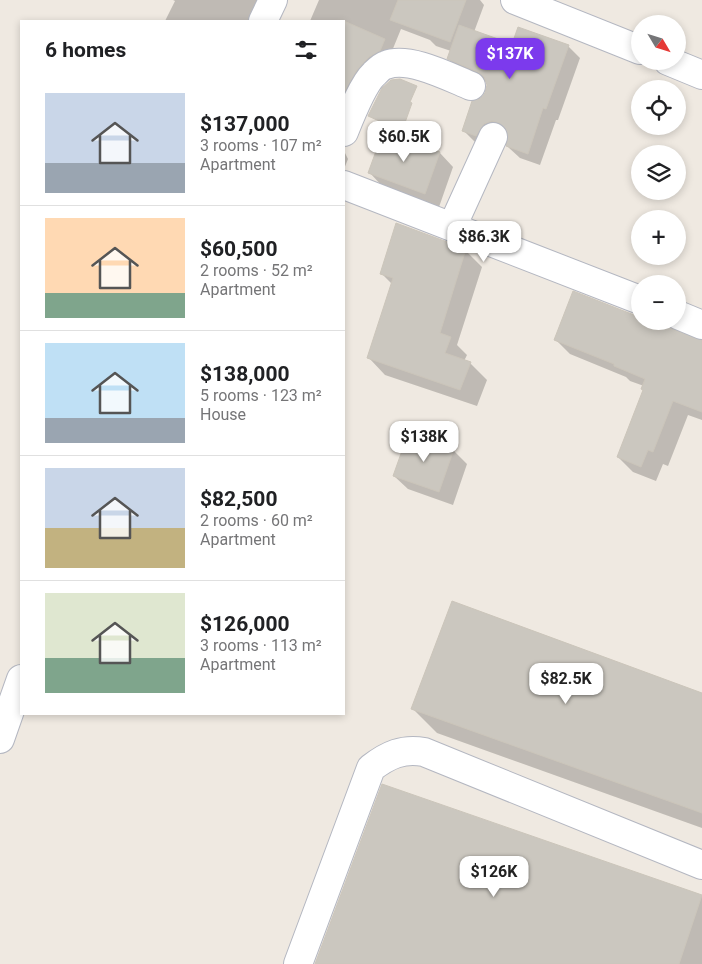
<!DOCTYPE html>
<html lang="en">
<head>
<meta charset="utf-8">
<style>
	:root { --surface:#fff; --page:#f6f6f6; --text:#202124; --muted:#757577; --line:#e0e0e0; --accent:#7c3aed }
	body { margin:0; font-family:Roboto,sans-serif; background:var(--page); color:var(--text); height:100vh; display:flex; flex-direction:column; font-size:19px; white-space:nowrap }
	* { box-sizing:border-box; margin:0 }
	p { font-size:16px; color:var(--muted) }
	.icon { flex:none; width:28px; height:28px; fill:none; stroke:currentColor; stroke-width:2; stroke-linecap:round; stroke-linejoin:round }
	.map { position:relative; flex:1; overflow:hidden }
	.drawer { position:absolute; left:20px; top:20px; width:325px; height:695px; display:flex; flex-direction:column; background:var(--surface); border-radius:0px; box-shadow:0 2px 8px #0003 }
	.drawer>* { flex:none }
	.needle { width:32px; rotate:128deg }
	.controls { position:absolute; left:631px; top:15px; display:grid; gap:10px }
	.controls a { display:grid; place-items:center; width:55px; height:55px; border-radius:50%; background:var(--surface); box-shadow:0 2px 8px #0003; font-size:25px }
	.price { position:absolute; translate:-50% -42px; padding:0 11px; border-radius:10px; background:#fff; color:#222; font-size:16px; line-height:32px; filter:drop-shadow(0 1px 2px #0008) }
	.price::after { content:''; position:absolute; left:50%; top:30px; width:15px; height:11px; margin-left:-8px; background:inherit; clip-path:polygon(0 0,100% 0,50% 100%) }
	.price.current { background:var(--accent); color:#fff }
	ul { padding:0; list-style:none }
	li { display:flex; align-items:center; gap:15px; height:125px; padding:0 25px }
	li+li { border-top:1px solid var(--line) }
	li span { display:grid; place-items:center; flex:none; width:140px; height:100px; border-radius:0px; color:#555 }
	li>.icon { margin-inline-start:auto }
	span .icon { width:60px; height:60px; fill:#fffc; stroke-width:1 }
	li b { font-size:21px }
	h2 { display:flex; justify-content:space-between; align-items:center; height:60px; padding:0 25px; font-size:21px }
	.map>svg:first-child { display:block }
	.shadow { fill:#0003 }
	.building { fill:#cbc7bf; stroke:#cbc5ba }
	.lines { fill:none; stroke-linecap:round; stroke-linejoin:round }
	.minor-casing { stroke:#b4b7c1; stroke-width:30 }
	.minor { stroke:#fff; stroke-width:28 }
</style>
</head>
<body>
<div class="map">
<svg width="702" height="964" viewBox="0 0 702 964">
	<rect width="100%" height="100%" fill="#efe9e1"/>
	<path class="shadow" d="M 173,0 L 276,0 L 266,21 L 165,21 L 175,1 Z
		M 319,0 L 480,0 L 484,5 L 474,32 L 513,45 L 568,46 L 580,58 L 558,120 L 556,120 L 540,165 L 520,158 L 507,146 L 510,134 L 505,133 L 476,143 L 464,131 L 487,92 L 487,82 L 460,71 L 448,58 L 451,51 L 436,46 L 430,40 L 401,29 L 383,73 L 347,135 L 344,147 L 344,21 L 310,21 Z
		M 344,151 L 348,159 L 344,169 Z
		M 440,153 L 453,167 L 439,207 L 383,187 L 370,173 Z
		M 465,250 L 482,267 L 457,345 L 467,355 L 464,361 L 470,363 L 487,380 L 477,406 L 385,375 L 369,358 L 393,285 L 381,273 Z
		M 634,316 L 640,316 L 640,321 L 667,321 L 677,332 L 702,341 L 702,420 L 688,415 L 668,466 L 663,464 L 656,481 L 633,472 L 618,457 L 644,390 L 644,386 L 630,381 L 626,377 L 570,354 L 555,339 Z
		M 453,450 L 467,464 L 453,505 L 408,489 L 394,476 Z
		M 702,694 L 702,828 L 437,733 L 413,709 Z
		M 382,786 L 702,897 L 702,964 L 316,964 Z"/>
	<path class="building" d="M 398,0 L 466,0 L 450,42 L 390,20 Z
		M 344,21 L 385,39 L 380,51 L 369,57 L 357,70 L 344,93 Z
		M 459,25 L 512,44 L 518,27 L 569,45 L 546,109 L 543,108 L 528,154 L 506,146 L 508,135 L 505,128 L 499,123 L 492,121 L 484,124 L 476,136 L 462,131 L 472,101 L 481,98 L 485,93 L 487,85 L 484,77 L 478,72 L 447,59 Z
		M 400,79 L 417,86 L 410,102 L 412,103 L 402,131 L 368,116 L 382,88 L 391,80 Z
		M 383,132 L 440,152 L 425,194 L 368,173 Z
		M 396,223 L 466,249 L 440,333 L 451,337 L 445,353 L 471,362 L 460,390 L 367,358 L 393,278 L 380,274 Z
		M 573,291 L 634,315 L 640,315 L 640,321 L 664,321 L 672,329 L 702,340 L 702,412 L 673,401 L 653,452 L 648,450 L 641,467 L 617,457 L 643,390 L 641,389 L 645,379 L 614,366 L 614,364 L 554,340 Z
		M 408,434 L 454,449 L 439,492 L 393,476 Z
		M 452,601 L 702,693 L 702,813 L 411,709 Z
		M 382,784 L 702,895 L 679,964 L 315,964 Z"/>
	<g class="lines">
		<g class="minor-casing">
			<path id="minor" d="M 515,0 L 640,50
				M 263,21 L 273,0
				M 668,61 L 702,75
				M 344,132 C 350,117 363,84 374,74 C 377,71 382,66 386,65 C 409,56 449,77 471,86
				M 344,185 L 640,300
				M 452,227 L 493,137
				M 678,315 L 702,325
				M 0,739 L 21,679
				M 298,964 L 371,768 C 388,755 403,748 424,752 L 702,865"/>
		</g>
		<use href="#minor" class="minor"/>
	</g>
</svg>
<div class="controls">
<a><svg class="needle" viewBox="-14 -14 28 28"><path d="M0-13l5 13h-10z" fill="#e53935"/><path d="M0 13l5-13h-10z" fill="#757577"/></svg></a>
<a><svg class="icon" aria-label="locate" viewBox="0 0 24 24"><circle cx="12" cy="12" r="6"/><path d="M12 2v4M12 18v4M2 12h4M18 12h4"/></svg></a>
<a><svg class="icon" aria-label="layers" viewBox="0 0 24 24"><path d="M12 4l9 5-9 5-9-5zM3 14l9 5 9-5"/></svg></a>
<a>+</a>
<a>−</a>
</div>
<b class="price current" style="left:510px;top:80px">$137K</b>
<b class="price" style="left:404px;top:163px">$60.5K</b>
<b class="price" style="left:484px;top:263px">$86.3K</b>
<b class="price" style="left:424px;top:463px">$138K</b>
<b class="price" style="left:566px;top:705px">$82.5K</b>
<b class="price" style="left:494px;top:898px">$126K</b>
<section class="drawer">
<h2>6 homes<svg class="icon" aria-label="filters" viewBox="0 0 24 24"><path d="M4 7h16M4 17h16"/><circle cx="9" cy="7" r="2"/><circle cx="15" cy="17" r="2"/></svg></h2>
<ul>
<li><span style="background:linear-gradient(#c9d6e8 70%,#9aa5b1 0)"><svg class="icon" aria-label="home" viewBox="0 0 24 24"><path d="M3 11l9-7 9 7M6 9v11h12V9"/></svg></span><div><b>$137,000</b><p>3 rooms · 107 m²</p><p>Apartment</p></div></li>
<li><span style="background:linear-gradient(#ffd9b3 75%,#7fa58c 0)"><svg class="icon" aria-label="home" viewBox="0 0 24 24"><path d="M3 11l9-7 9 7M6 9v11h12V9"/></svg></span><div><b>$60,500</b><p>2 rooms · 52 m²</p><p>Apartment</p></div></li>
<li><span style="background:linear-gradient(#bfe0f5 75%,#9aa5b1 0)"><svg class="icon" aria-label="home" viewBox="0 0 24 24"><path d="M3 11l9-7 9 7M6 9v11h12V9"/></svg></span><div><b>$138,000</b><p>5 rooms · 123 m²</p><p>House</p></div></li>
<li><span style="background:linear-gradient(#c9d6e8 60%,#c2b280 0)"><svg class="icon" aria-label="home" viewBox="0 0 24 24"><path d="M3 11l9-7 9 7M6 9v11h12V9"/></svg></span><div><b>$82,500</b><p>2 rooms · 60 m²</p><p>Apartment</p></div></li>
<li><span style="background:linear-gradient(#dfe7d0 65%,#7fa58c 0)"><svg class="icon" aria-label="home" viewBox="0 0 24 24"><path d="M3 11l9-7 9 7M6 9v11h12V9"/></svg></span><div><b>$126,000</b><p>3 rooms · 113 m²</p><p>Apartment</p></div></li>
</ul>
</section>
</div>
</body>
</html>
